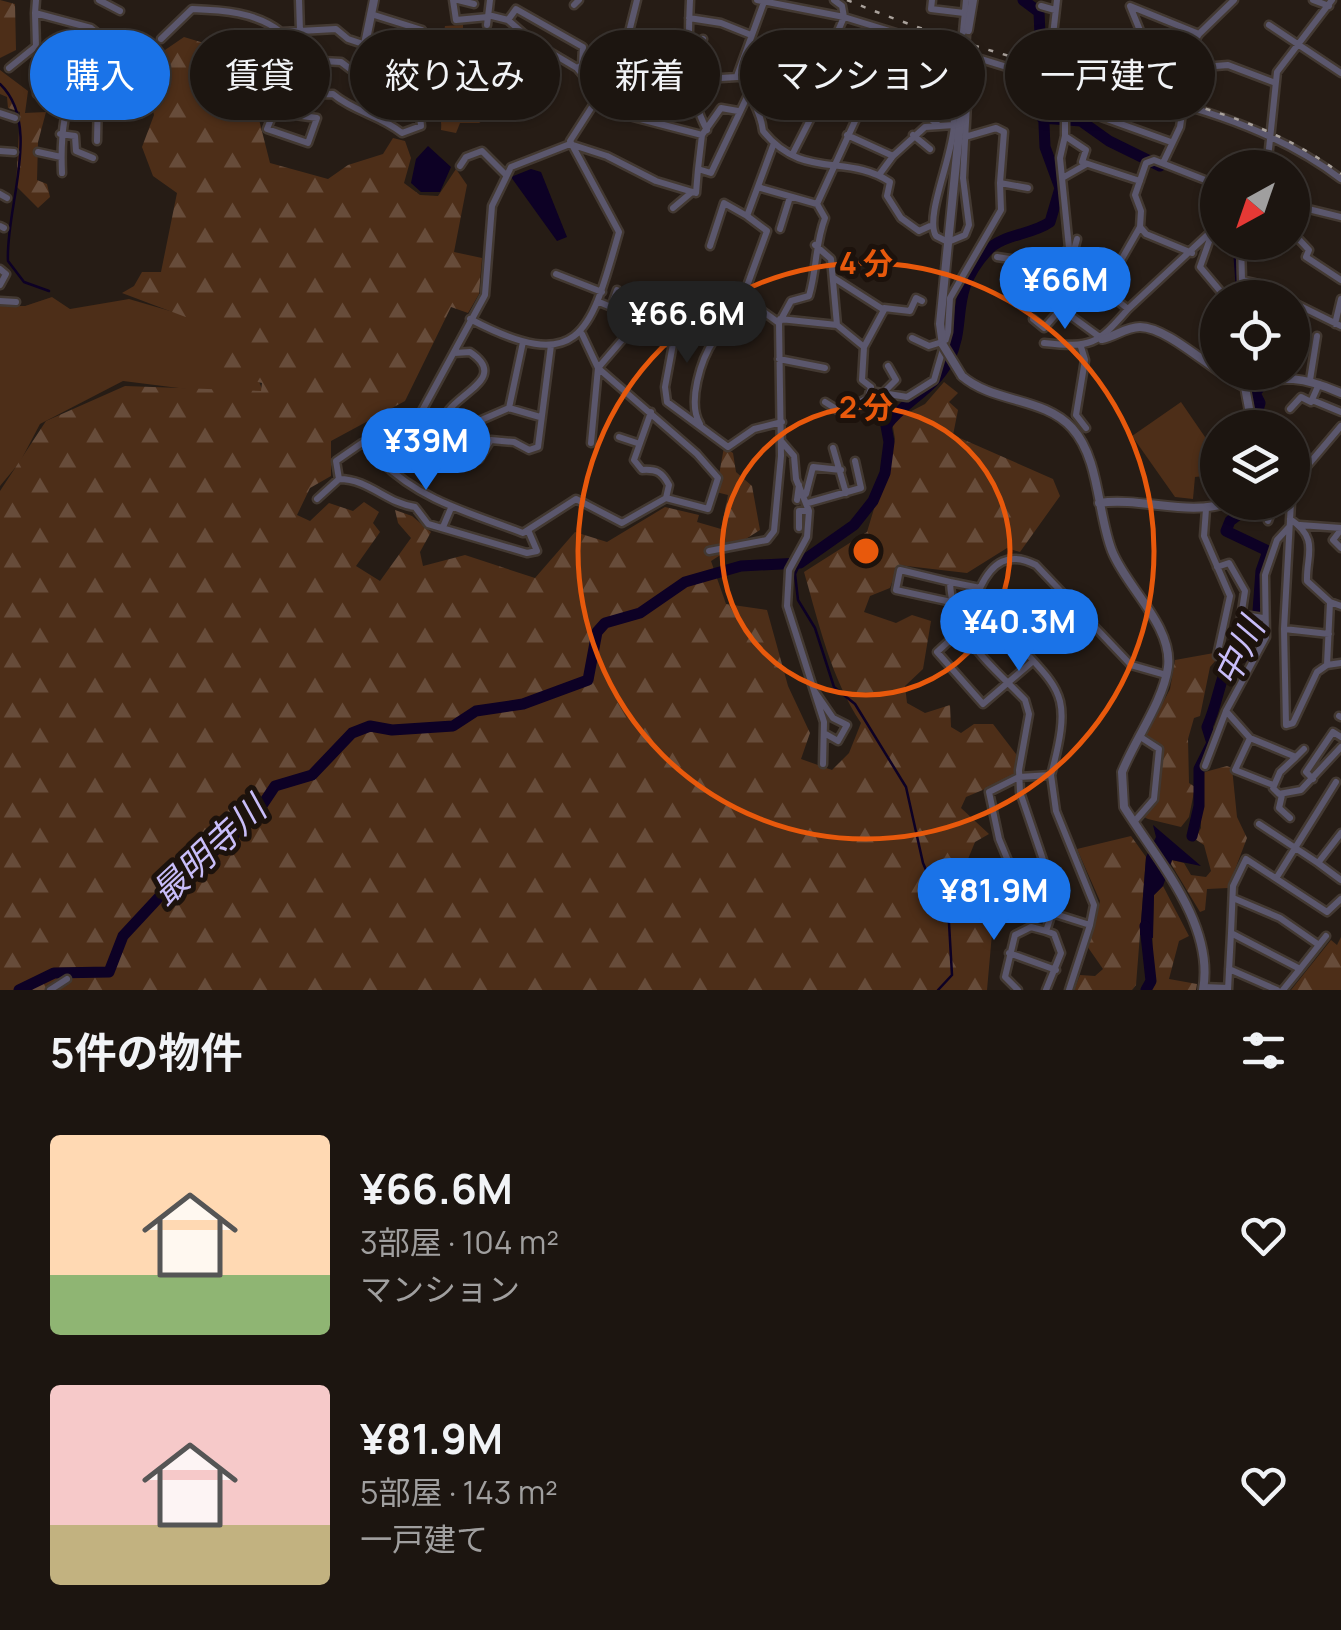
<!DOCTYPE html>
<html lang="ja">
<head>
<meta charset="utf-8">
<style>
	:root { --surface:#1c1510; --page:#251e19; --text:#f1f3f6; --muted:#a09f9f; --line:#3a3430; --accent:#1a73e8 }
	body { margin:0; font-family:Manrope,"Noto Sans JP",sans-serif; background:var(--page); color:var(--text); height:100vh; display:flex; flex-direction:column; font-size:38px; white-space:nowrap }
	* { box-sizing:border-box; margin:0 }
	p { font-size:32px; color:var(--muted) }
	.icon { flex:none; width:55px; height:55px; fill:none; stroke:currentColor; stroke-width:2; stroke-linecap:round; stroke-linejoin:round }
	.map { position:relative; height:990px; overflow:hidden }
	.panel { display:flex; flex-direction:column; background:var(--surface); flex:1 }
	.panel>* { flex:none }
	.banner { position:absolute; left:30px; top:30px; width:1282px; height:90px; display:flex; gap:20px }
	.needle { width:65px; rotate:220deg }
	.fabs { position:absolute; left:1200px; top:150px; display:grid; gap:20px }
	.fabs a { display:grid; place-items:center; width:110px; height:110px; border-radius:50%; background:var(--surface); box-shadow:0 2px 8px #0004,0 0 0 2px var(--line); font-size:50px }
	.price { position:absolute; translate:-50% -85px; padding:0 22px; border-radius:35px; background:var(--accent); color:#fff; font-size:32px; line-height:65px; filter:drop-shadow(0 2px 5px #0008) }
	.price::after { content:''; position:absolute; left:50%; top:60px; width:30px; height:22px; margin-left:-15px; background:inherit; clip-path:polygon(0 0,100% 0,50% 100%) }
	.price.selected { background:#222; color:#fff }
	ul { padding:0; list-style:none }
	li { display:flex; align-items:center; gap:30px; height:250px; padding:0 50px }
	li span { display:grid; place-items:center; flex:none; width:280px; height:200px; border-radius:10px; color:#555 }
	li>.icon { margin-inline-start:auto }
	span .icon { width:120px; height:120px; fill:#fffc; stroke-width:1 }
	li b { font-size:42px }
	h2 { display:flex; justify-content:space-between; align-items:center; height:120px; padding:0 50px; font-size:42px }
	.tag { padding:0 35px; border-radius:45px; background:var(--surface); box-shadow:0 2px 8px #0004,0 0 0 2px var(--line); font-size:35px; line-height:90px }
	.tag.selected { background:var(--accent); color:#fff }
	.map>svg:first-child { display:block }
	.green { fill:#4d2e18 }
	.forest { fill:url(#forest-firs) }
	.water { fill:#0d0125 }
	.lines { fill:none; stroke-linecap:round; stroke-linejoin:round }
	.stream { stroke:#0d0125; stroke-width:2.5 }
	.river { stroke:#0d0125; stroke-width:11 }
	.tertiary-tunnel { stroke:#453b34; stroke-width:8; stroke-dasharray:8 4; stroke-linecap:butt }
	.minor-casing { stroke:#433932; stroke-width:11 }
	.tertiary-casing { stroke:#433932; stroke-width:12 }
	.minor { stroke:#5b576d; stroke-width:6 }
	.tertiary { stroke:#5b576d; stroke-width:8 }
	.rail { stroke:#aaa29c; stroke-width:2.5; stroke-dasharray:5 10; stroke-linecap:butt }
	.tertiary-bridge-casing { stroke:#433932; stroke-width:12; stroke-linecap:butt }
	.tertiary-bridge { stroke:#5b576d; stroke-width:8 }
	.ring { fill:none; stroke:#e8590c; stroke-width:5 }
	.labels { text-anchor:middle; stroke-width:10; stroke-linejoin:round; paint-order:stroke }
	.water-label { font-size:35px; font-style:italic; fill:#c8bdf9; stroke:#1c120c }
	.centre { fill:#e8590c; stroke:#1c120c; stroke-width:5 }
	.ring-label { font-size:30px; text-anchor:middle; font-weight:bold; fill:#e8590c; stroke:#1c120c; stroke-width:10; stroke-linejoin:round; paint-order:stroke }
</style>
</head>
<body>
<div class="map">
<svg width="1341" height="990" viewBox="0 0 1341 990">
	<defs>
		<pattern id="forest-firs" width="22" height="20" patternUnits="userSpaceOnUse" patternTransform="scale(2.5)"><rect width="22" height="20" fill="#4d2e18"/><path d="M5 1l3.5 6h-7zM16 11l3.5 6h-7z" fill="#674c3a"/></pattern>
	</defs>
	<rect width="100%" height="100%" fill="#261c15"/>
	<path class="green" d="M 52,297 L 70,309 L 129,299 L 239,331 L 266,399 L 123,381 L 40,424 L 20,462 L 0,486 L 0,306 L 25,306 Z
		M 1181,402 L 1205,437 L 1214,475 L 1195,477 L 1193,499 L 1175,497 L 1132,436 Z"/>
	<path class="forest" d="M 0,0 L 15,4 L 16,50 L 0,58 Z
		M 463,25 L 463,45 L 478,51 L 496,47 L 504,30 L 519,42 L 509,55 L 517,63 L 510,82 L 480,77 L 488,117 L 479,123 L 460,123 L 456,133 L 441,130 C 443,110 432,86 429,64 L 439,62 L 445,26 Z
		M 243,35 L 253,41 L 247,72 L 270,163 L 328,179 L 348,165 L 383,154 L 393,138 L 405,141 L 411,158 L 404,183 L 420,195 L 438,196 L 456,169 L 467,185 L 454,252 L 482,258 L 479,294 L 468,313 L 451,307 L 405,401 L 331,441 L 331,476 L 310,488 L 297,515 L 310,521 L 329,503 L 353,511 L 364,502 L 379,512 L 373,523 L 380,532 L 356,566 L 380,581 L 411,538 L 398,523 L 395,510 L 412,516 L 431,532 L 420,552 L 423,566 L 465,555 L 535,578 L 575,532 L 607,542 L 665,507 L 699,515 L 697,522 L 721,529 L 728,495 L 716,492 L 724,447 L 733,453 L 736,472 L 752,486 L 760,530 L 711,561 L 726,604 L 767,610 L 788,686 L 810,733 L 801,759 L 832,770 L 849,753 L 861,723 C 831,678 819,624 804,572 L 867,532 L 895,439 L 892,421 L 925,404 L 944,382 L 958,393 L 949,402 L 958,410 L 953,435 L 1053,479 L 1060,496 L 1020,552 L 1007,548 L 967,573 L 898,565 L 890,588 L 870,596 L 864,612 L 896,623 L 912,615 L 931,621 L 923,669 L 905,686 L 907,703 L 925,713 L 950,705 L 951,727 L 961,733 L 974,724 L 993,724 L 1016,754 L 1016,776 L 966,797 L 961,808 L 989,834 L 975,842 L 968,859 L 975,882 L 1009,886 L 1021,911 L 993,922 L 987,990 L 0,990 L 0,491 L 46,421 L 125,386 L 261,391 L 262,383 L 214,371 L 228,333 L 122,293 L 134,286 L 142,272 L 161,272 L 177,193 L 153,176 L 142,147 L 154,115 L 149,94 L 151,71 L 165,50 L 184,37 L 227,50 Z
		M 0,70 L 28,91 L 25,113 L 46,112 L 38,142 L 37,180 L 47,184 L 50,197 L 38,208 L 16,186 L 20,112 L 8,108 L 7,97 L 0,94 Z
		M 1214,653 L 1216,660 L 1210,667 L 1200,716 L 1194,718 L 1188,739 L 1189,783 L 1195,787 L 1189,817 L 1181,827 L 1148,819 L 1144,817 L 1160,793 L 1161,747 L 1146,735 L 1170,689 L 1175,660 Z
		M 1227,766 L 1232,768 L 1237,817 L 1247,838 L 1228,888 L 1207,889 L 1205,910 L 1200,912 L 1171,864 L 1172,860 L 1184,863 L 1191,875 L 1206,877 L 1211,871 L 1204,845 L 1195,839 L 1201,828 L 1201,773 Z
		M 1131,836 L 1146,857 L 1136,985 L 1132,990 L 1074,990 L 1080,975 L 1095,976 L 1103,969 L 1087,946 L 1100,901 L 1077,849 Z
		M 1163,886 L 1189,936 L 1179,941 L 1169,979 L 1197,984 L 1196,990 L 1151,990 L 1154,895 Z
		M 1341,937 L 1341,990 L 1291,990 L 1331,940 L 1337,945 Z"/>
	<path class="water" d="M 428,146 L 451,167 L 440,192 L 421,192 L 411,183 L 416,159 Z
		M 531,169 L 541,172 L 567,237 L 557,241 L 511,177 Z
		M 1153,825 L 1201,866 L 1172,860 L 1163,886 L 1154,895 L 1153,938 L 1140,935 L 1146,857 L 1156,837 Z"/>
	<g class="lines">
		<path class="stream" d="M 0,84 C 43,125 5,208 8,261 L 24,282 L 49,291
			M 800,563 L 795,574 L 798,600 L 815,628 L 834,687 L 855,704 L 906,787 L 923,863 L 949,923 L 952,975 L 938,990"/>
		<path class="river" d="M 1042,118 L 1081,121 L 1109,141 L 1160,166
			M 1238,242 L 1241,284 L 1265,288 L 1275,298
			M 1253,428 L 1260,403 L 1255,393 L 1273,372
			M 1192,836 L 1199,806 L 1199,769 L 1212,743 L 1207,727 C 1217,705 1219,684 1228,663 L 1243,657 L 1256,638 L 1261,571 L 1268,551 L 1226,531 L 1230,521 L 1255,502
			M 1145,926 L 1151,981 L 1146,990
			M 19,990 L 54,973 L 109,972 L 123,936 L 162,894 L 253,819 L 275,786 L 312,775 L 352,733 L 370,726 L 392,730 L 453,726 L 476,711 L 523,704 L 588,680 L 597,632 L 605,623 L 640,613 L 685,582 L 741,566 L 800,563 L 854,525 L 873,501 L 885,473 L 889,442 L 886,426 C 905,400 933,391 949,360 C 968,321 948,294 987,251 C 1002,234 1032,235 1050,222 L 1060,188 L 1045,147 L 1039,12 L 1023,0"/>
		<path class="tertiary-tunnel" d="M 961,113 L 968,30"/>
		<g class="minor-casing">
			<path id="minor" d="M 36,0 L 35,13 L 91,28 L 117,49
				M 99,0 L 120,11
				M 299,0 L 300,31
				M 453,0 L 456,20 L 488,17
				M 458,0 L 474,4
				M 690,0 C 688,43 686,92 707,130
				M 757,0 L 844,17 L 1059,83 L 1074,78 C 1168,100 1264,120 1341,179
				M 932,0 L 931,9 L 964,13
				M 1313,0 L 1329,6
				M 574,5 L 579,0
				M 1041,6 L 1055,10
				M 35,13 L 36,47 L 81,65 L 91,28
				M 371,14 L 422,30 L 408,59 L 409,94
				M 488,15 L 508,20 L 533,42 L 577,68 L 601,97
				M 689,18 L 721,23 L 751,35
				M 508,20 L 516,9 L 583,47 L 582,65 L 577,68
				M 487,25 L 490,0
				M 1269,25 L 1341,73
				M 281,32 L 336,29 L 348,39 L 408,59
				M 963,32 L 966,0
				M 1199,34 L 1130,6 L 1141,33 L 1178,69 L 1199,34 L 1234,0
				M 161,39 L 192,9 C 222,10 256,12 281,32 L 287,63 L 272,95 L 333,94 C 354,112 380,115 402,133 L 421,126 L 419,105 L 409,94 L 366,81 L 341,62 L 323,61
				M 1081,40 L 1094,72 L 1128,80 L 1178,69 L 1228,65 L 1273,82
				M 622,60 L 661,61 L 721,78 L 737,77
				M 1053,61 L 1093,71
				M 287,63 L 323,61 L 324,94
				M 691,64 L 703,39
				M 951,67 L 965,74 L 968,85 L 963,178 L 969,225 L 965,235 L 948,242 L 936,236 C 924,217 954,154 954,123 C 954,108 941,101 937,89 L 942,71 Z
				M 9,68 L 35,47
				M 879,75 L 938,125
				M 737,76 L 744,79 C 750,99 761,111 763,131 C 803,181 847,153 890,182 L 887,196 L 901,218 L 919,231 L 930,226
				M 737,76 L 764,2
				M 967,77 L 975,72 L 979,59
				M 1048,79 L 1057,0
				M 1059,83 L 1065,89 L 1065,136 L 1086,150 L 1082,162 L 1140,181
				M 1065,90 L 1079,109 L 1171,142
				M 1204,91 L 1207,67
				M 37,94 L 64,106
				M 280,96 L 280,113 L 273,114 L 267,129 L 308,143 L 317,118 L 280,113
				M 602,96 L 629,116 L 702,135 L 721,108 L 738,111
				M 0,113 L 15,118
				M 60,134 L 75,136 L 76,151 L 93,158
				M 847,135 L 893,156 L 925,127 L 954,125
				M 913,135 L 930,149
				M 965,137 L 996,128 L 1004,132 L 1000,183
				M 0,151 L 14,152
				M 38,152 L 61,157
				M 792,155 L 814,112 L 822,88 L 819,75 L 844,17 L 842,6 L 834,0
				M 1163,163 L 1180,127 L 1189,68
				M 460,166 L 466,157 L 482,151 L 505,174
				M 1267,168 L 1277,72 L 1332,0
				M 698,169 L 702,135
				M 62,173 C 60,132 65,103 81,65 L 104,82 L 98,94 L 97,141
				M 879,175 L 893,156
				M 1064,177 L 1085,165
				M 761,188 L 817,204
				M 0,194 L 7,198
				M 1292,205 L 1341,217
				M 673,208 L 692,192
				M 747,216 L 767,231 L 743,297 L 779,323
				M 0,226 L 4,228
				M 1140,227 L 1146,234 L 1192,253
				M 780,229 L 790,197
				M 1292,232 L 1309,250 L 1306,257 L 1341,280
				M 1211,236 L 1200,267 L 1226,298
				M 1077,239 L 1073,254 L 1062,263 L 1104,290
				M 1241,242 L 1242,280 L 1268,286 L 1283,298
				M 815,245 L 831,259 L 837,325
				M 710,246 L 724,203 L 747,216 L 774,143
				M 997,257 L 1030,262 L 1041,253 L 1060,256 L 1069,248 L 1060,158 L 1065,136
				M 0,269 L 6,274 L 0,285
				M 556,274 L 602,292
				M 1038,292 L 1101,338
				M 0,301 L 16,302
				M 599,302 L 623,312
				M 1292,302 L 1341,326
				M 611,307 L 617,290
				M 884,308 L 910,311 L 916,298 L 922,301
				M 1128,309 L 1216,227
				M 470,319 C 582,378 591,330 619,232 L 570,141 L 622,60 L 637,0
				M 780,319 L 837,325 L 864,347
				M 1033,319 L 1044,328 L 1087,279
				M 1335,324 L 1341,299
				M 582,334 L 598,368 L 628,333 L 673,344 L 665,387 L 667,402 L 728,447 L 754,429 L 782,422
				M 912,338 L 929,346 L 942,342
				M 1044,343 C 1091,348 1097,345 1128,309 L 1104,290 L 1140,227 L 1141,211 L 1135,195 L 1146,163 L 1154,160 L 1218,185
				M 1081,347 L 1085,360 L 1076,415 L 1086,428
				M 454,353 L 470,352 C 506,376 465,390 449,410 L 452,423 L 465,427 L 509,408 L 523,342
				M 779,359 L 825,368
				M 1310,380 L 1317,336
				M 870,391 L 907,397 L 934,380 L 948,332 L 950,298 L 1001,210 L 1000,183 L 1028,188
				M 883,393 L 896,380 L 888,366
				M 1312,400 L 1341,412
				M 825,402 L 841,412 L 868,398 L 871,387 L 862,380 L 864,347 L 884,310 L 834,278
				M 509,408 L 540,417
				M 1290,409 L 1301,397 L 1311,402 L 1319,384
				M 651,412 L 634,460 L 642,470 C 657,469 662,472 669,485 L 666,498
				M 700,424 C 687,403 701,359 714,340
				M 407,434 L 466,464 L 479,459 L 491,440 L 514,442 L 529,450 L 538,447 L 551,345
				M 619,437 L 637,443
				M 782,442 L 794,456 L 796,479 L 809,511 L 807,537 L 789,570 L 787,606 L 824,722 L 823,764
				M 833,448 L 846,493
				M 381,449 L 381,461 C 421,501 471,513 523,533 L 576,499 L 622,523 L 666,498 L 708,509 L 718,478 L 697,454 L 598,368 L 591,443
				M 339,479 C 369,479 386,503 415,507 L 428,524 L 527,553 L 537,551 L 528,530
				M 1292,484 L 1341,426
				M 806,494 L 813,467 L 841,470
				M 317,499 L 339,479 L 336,461 L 362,443 L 381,449 L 411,431 L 485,295 L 492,206 L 511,167 L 570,144 L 607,156 L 656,181 L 696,193 L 698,169 L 711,173 L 747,97
				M 797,500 L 799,485
				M 1291,502 L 1284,629 L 1286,725 L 1293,723 L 1317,672 L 1327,665
				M 808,503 L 861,488 L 855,461
				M 1206,509 L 1204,536 L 1230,596 L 1217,656
				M 1290,519 C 1320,539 1306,555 1307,581 L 1330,602 L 1341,606
				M 1268,521 L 1275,502
				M 1300,525 L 1341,528
				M 443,527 L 451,508
				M 799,528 L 799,511 L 809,511
				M 1340,531 L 1333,540 L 1341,548
				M 709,551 L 767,540 L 774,531 L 781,456 L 779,323 L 791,301 L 809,296 C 817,269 815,244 825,218 L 817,204 L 894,36
				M 1217,567 L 1229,563 L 1245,591 L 1235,656
				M 950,582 L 980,588 C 983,605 991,615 1003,627 C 1058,692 1075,685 1051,775
				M 980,588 C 992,562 1009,551 1036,565 L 1131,665 L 1166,675
				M 951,602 L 896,590 L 900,570 L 950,582 C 952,636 989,663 1025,700 L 1029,714 L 1019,770 L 1020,792 L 1056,898 L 1052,913 L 1026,904 L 999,839 L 989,792 L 1019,777 L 1051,775 L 1056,811 L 1094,905 L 1090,925
				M 1330,602 L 1327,665 L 1341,663
				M 1244,615 L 1263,618
				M 1284,629 L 1329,634
				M 961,630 L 937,652 L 983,704 L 1032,662
				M 815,692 L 833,718 L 847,725 L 838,741 L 824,733
				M 1226,711 L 1250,738 L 1235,770 L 1273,785
				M 1339,716 L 1341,717
				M 1250,738 L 1296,757 L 1304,749
				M 1296,757 L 1280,772 L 1273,788 L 1279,794 L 1301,790 L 1341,747
				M 1205,766 L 1226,711 L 1266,637 L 1265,575 L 1277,540 L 1289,527
				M 1313,779 L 1306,772 L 1333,732 L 1341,737
				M 1282,795 L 1279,808 L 1290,818
				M 1134,822 L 1154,799 L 1159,749 L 1139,736
				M 1259,824 L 1318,863 L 1341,833
				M 1318,863 L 1341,880
				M 1277,877 L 1336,782
				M 1233,898 L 1280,918 L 1319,945
				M 1231,933 L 1233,886 L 1246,859 L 1327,912 L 1341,899
				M 1009,953 L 1056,970
				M 1229,969 L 1277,990
				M 1203,987 L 1228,988
				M 50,990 L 67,979
				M 1018,990 L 1005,977 L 1015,935 L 1031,927 L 1046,931
				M 1046,990 L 1061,953 L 1054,934 L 1046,931 L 1052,913 L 1090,925 L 1069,990
				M 1228,990 L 1231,933 L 1300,969 L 1326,936
				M 1283,990 L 1300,969"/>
		</g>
		<g class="tertiary-casing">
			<path id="tertiary" d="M 968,30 L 973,0
				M 366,81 L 363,54 L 374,0
				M 1102,339 C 1114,337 1126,327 1140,327 C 1169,327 1215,374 1245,387
				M 943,345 L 940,324 L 961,113
				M 962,376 C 993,403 1044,397 1072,428 C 1100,459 1097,513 1112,551 C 1126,587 1173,626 1168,667 C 1163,702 1135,739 1122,772 L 1124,807 C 1157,860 1215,924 1203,990
				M 1248,428 L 1250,414 L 1245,387 C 1283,374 1304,377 1341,393
				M 1099,503 C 1143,497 1188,517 1231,502"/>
		</g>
		<use href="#minor" class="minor"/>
		<use href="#tertiary" class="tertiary"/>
		<path class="rail" d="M 847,0 C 926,33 1005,56 1087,77 C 1176,101 1266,117 1341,174"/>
		<g class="tertiary-bridge-casing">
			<path id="tertiary-bridge" d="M 943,345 L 962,376"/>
		</g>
		<use href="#tertiary-bridge" class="tertiary-bridge"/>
	</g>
	<g class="ring">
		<circle cx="866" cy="551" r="144"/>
		<circle cx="866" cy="551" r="288"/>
	</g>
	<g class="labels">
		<g class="water-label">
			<text transform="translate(1239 652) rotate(-64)" y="12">中川</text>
			<text transform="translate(209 851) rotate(-43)" y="12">最明寺川</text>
		</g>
	</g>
	<circle cx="866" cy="551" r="15" class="centre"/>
	<g class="ring-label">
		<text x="866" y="274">4 分</text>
		<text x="866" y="418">2 分</text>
	</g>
</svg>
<div class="fabs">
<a><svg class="needle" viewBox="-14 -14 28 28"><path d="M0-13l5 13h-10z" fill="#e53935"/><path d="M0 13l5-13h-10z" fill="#a09f9f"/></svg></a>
<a><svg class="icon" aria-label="locate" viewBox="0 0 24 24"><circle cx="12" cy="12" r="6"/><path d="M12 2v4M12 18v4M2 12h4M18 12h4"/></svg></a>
<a><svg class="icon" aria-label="layers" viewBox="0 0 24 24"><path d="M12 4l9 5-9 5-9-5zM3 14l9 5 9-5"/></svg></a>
</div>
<b class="price" style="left:1065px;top:332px">¥66M</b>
<b class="price selected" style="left:687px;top:366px">¥66.6M</b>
<b class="price" style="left:426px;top:493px">¥39M</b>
<b class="price" style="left:1019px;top:674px">¥40.3M</b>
<b class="price" style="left:994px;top:943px">¥81.9M</b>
<div class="banner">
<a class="tag selected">購入</a>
<a class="tag">賃貸</a>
<a class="tag">絞り込み</a>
<a class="tag">新着</a>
<a class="tag">マンション</a>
<a class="tag">一戸建て</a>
</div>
</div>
<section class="panel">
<h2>5件の物件<svg class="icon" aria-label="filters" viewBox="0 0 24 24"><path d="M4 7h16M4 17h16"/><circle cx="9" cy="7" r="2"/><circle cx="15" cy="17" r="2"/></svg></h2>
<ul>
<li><span style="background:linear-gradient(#ffd9b3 70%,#8fb573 0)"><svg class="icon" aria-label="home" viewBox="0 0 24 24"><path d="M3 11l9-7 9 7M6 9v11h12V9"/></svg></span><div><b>¥66.6M</b><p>3部屋 · 104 m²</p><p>マンション</p></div><svg class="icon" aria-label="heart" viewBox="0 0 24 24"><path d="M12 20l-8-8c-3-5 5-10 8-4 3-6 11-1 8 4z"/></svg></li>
<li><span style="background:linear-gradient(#f6c9c9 70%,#c2b280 0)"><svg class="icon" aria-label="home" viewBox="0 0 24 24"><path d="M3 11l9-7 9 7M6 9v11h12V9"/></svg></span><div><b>¥81.9M</b><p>5部屋 · 143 m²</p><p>一戸建て</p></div><svg class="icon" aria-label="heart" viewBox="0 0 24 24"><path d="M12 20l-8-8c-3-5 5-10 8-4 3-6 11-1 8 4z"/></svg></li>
</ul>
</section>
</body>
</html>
